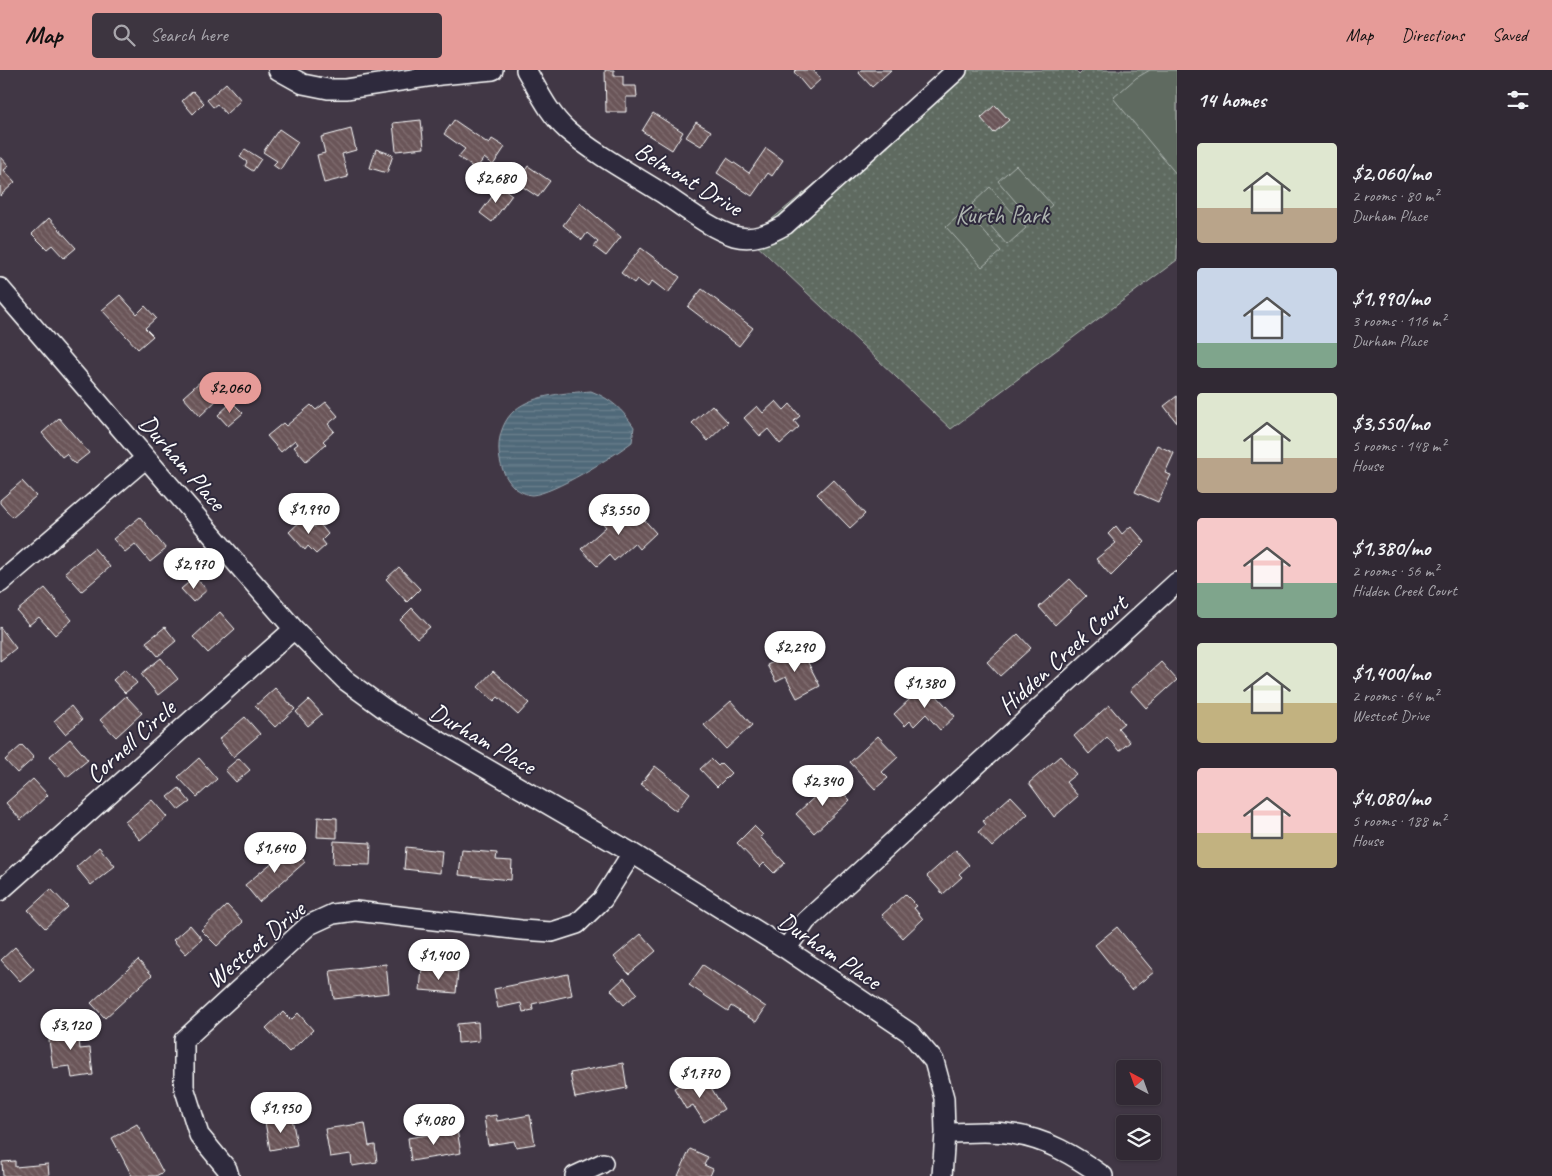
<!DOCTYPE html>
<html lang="en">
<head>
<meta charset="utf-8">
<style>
	:root { --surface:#312934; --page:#3d3540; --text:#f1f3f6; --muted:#a8a6ac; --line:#4c454f; --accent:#e69b98 }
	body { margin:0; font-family:Caveat,sans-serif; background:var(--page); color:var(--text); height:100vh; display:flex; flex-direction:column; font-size:19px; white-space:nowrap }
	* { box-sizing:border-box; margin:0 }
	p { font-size:16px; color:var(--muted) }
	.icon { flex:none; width:28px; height:28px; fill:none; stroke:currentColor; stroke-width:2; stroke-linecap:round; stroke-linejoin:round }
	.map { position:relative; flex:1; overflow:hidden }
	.details { display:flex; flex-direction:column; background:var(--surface); width:375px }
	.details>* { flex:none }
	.needle { width:32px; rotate:319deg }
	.controls { position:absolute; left:1116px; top:990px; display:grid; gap:10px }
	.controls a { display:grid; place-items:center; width:45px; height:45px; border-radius:5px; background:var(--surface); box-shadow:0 1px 4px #0004,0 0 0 1px var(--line); font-size:25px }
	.price { position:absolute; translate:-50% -42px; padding:0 11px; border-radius:18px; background:#fff; color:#222; font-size:16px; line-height:32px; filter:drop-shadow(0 1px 2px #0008) }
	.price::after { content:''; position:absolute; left:50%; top:30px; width:15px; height:11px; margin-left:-8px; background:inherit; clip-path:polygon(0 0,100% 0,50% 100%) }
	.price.selected { background:var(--accent); color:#111 }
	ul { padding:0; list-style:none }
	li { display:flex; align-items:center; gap:15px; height:125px; padding:0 20px }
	li span { display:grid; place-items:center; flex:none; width:140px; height:100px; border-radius:5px; color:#555 }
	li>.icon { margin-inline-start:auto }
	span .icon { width:60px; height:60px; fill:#fffc; stroke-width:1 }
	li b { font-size:21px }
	h2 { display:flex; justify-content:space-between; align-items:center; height:60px; padding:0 20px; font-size:21px }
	header { display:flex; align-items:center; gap:30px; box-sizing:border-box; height:70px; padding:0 25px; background:var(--accent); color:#111 }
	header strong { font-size:24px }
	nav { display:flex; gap:28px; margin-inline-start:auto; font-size:18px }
	.search { width:350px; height:45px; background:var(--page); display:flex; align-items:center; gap:12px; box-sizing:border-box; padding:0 18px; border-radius:5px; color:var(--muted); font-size:19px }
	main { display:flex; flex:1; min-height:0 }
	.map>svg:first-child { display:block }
	.park { fill:url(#park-dots); stroke:#aeb5b0 }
	.garden { fill:#5e6b61; stroke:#aeb5b0 }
	.water { fill:url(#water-rules); stroke:#96a5af }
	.building { fill:url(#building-back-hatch); stroke:#fff }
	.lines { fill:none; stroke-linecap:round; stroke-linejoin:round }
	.minor-casing { stroke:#fff; stroke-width:22 }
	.minor { stroke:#2f2a3d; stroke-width:19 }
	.labels { text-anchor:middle; stroke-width:4; stroke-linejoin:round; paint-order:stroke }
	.street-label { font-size:25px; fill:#fff; stroke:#2f2a3d }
	.park-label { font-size:25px; fill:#aeb5b0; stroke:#2f2a3d }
</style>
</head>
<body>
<header>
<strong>Map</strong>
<div class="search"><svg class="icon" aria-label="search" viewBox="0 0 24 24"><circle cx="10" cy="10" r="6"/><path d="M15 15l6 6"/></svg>Search here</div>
<nav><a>Map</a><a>Directions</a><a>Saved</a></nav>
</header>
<main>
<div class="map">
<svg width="1177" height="1106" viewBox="0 0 1177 1106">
	<defs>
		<pattern id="park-dots" width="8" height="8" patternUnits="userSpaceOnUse" patternTransform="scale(1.25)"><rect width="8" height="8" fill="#5e6b61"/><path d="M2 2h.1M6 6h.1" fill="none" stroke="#768179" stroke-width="1.8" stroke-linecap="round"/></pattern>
		<pattern id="water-rules" width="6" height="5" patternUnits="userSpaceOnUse" patternTransform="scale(1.25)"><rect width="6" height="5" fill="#506979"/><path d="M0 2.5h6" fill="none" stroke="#6a808d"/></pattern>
		<pattern id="building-back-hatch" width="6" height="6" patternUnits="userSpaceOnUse" patternTransform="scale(1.25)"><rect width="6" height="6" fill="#6a5558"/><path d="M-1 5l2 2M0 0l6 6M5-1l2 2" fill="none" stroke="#806e71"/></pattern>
	</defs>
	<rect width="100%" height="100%" fill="#413745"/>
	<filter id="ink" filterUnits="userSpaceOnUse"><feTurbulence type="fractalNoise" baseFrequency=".02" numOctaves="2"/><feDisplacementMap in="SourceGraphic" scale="10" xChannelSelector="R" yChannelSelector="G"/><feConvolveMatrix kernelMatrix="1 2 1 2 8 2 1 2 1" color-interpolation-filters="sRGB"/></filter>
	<g filter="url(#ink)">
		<path class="park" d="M 953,0 L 1075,0 L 1079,5 L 1084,0 L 1177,0 L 1177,190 L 951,359 L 749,168 Z"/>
		<path class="garden" d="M 1150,0 L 1177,0 L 1177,105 L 1113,28 L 1136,8 Z
			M 1016,95 L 1052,135 L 1033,152 L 998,111 Z
			M 990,117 L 1026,158 L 1007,175 L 972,134 Z
			M 965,140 L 1001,181 L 982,197 L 946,157 Z"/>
		<path class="water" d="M 591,321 C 611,329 622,339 634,357 L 632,372 C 614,386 553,424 532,425 C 527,425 519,421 515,418 C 494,399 493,359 515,340 C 534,324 568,323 591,321 Z"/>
		<path class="building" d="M 605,0 L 614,0 L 614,6 L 623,6 L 623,16 L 636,16 L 637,27 L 626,27 L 626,42 L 606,42 Z
			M 796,0 L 813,0 L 821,9 L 809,20 L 794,2 Z
			M 861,0 L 891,0 L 872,17 L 859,3 Z
			M 226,13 L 241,30 L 226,44 L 217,34 L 213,37 L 207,30 Z
			M 193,21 L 204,33 L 193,44 L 182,31 Z
			M 995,35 L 1009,50 L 994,63 L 981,48 Z
			M 653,43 L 683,62 L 672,80 L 642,61 Z
			M 421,50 L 424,78 L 396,81 L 393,53 Z
			M 454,50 L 489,74 L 492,69 L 505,77 L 493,95 L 484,88 L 476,99 L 458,87 L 465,79 L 444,64 Z
			M 696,52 L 711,61 L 701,76 L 686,67 Z
			M 279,59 L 298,72 L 280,100 L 273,95 L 277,91 L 263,82 Z
			M 351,59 L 356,80 L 342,84 L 348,107 L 324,113 L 317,85 L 325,83 L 321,67 Z
			M 766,78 L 783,90 L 772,106 L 768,103 L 752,126 L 717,103 L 727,88 L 749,103 Z
			M 245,79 L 261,89 L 253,101 L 245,96 L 247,92 L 240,87 Z
			M 376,79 L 393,85 L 387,103 L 370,98 Z
			M 1,87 L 9,96 L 4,100 L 15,112 L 0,126 Z
			M 528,96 L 550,111 L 538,127 L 517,113 Z
			M 500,116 L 512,125 L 492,152 L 480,143 Z
			M 580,133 L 621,167 L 606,186 L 594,177 L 598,172 L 587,163 L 582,170 L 563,155 Z
			M 49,148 L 76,178 L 64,188 L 52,175 L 47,179 L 32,164 Z
			M 641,178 L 680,207 L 668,223 L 652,211 L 648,217 L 637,209 L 634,213 L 621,203 Z
			M 702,219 L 753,258 L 739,276 L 688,237 Z
			M 120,225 L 137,244 L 145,236 L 156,248 L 145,258 L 153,266 L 138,279 L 102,240 Z
			M 202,310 L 219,328 L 200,346 L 183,327 Z
			M 1177,326 L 1177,353 L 1164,336 Z
			M 776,331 L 784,340 L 790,334 L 800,346 L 794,351 L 799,357 L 780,374 L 768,359 L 760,366 L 744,348 L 757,336 L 763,343 Z
			M 232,332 L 243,343 L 228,356 L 218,345 Z
			M 326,332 L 338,346 L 328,354 L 334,361 L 323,371 L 326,374 L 306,391 L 294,377 L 298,374 L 295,370 L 281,382 L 267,366 L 283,353 L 286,356 L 311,335 L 316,340 Z
			M 712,335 L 728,352 L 708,371 L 692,353 Z
			M 59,348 L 89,383 L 75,394 L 66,384 L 62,387 L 42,363 Z
			M 1157,375 L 1174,383 L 1165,403 L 1171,405 L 1158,432 L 1135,422 Z
			M 833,409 L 865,444 L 850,458 L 817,424 Z
			M 22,411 L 36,426 L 12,447 L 0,433 L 0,430 Z
			M 632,436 L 656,463 L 639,479 L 634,473 L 614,491 L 609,485 L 597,496 L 581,479 L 606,457 L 600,450 L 611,441 L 617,449 Z
			M 140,447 L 166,479 L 150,492 L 135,474 L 125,482 L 113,469 Z
			M 305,447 L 314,457 L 319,453 L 328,464 L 322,470 L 326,475 L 316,484 L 308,476 L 305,480 L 289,462 Z
			M 1116,456 L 1122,464 L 1131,456 L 1145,472 L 1111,506 L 1096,489 L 1116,473 L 1108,464 Z
			M 94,478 L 110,497 L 82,521 L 65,502 Z
			M 399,497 L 420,519 L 407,532 L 386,509 Z
			M 195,507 L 207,520 L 193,532 L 181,519 Z
			M 1070,509 L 1086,526 L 1055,555 L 1039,537 Z
			M 45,518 L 72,550 L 55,565 L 39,547 L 29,555 L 17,541 Z
			M 412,538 L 430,557 L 417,568 L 400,550 Z
			M 220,542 L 235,559 L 208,583 L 193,567 Z
			M 0,557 L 16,578 L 0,591 Z
			M 165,557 L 176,571 L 158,586 L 146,572 Z
			M 1018,564 L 1031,578 L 1000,606 L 987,592 Z
			M 801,579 L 820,616 L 797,628 L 786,607 L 776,612 L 767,595 Z
			M 161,588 L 178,609 L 158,625 L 141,604 Z
			M 1161,592 L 1177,610 L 1146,638 L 1130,620 Z
			M 125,599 L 137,613 L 125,623 L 113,610 Z
			M 493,601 L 529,633 L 518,645 L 498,627 L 494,631 L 478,617 Z
			M 926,614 L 955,646 L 940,660 L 926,644 L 914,656 L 910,651 L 905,656 L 894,644 Z
			M 275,618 L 295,639 L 275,657 L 255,636 Z
			M 126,626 L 142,643 L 116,667 L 100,650 Z
			M 309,630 L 322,644 L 308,656 L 296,642 Z
			M 731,631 L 752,655 L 726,679 L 704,655 Z
			M 1109,635 L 1124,653 L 1118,658 L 1130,672 L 1119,681 L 1107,667 L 1089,684 L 1074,666 Z
			M 71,636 L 82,650 L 65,664 L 54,651 Z
			M 245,647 L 260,664 L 233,687 L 219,669 Z
			M 878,666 L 898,687 L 882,702 L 888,708 L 875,719 L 850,692 Z
			M 70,669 L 88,690 L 67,707 L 50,686 Z
			M 22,675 L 34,688 L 17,703 L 5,690 Z
			M 1060,686 L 1076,704 L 1066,712 L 1078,726 L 1054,747 L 1029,713 Z
			M 199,688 L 217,709 L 197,727 L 178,707 Z
			M 239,688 L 250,700 L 236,712 L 225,700 Z
			M 711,689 L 718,696 L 721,693 L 731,703 L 717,717 L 700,699 Z
			M 655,696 L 690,723 L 676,741 L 641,714 Z
			M 33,709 L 48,725 L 21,750 L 6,733 Z
			M 832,711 L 850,730 L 814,763 L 796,744 Z
			M 179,718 L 190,732 L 179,740 L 168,727 Z
			M 1011,726 L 1028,744 L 992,777 L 978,762 L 986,755 L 983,751 Z
			M 152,730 L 167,747 L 140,770 L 125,752 Z
			M 318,747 L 337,748 L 337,768 L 317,767 Z
			M 754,756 L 763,765 L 760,767 L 785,793 L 774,803 L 764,793 L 760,797 L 737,773 Z
			M 334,771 L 371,773 L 370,795 L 333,794 Z
			M 292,776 L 305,792 L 259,832 L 245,815 Z
			M 99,777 L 115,796 L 91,815 L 76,797 Z
			M 406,777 L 442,781 L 440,803 L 404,799 Z
			M 462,780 L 497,783 L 496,790 L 512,791 L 511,810 L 459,805 Z
			M 956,780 L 969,795 L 959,804 L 962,807 L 943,824 L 927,806 Z
			M 51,819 L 68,837 L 45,858 L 28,840 Z
			M 905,824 L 917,836 L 914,838 L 923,849 L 903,868 L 882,845 Z
			M 227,835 L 243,852 L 217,876 L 201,860 Z
			M 190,855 L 202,869 L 186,884 L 173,870 Z
			M 1117,857 L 1154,902 L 1131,920 L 1095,875 Z
			M 641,864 L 656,881 L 629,904 L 614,887 Z
			M 15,877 L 34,899 L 20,911 L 1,890 Z
			M 138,890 L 152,905 L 105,948 L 91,933 Z
			M 386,894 L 389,923 L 334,929 L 330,901 Z
			M 703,895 L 766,937 L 756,952 L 731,936 L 728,941 L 689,915 Z
			M 422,898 L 458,901 L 456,923 L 420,920 Z
			M 568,904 L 572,925 L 532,934 L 533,940 L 523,942 L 521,933 L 498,938 L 494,919 Z
			M 624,908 L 637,923 L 624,935 L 611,920 Z
			M 283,942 L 291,950 L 298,943 L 313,960 L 289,982 L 266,958 Z
			M 478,952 L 479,971 L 458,973 L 457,954 Z
			M 82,953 L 84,970 L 79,970 L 80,979 L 90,978 L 93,1005 L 72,1008 L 70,996 L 53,998 L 49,970 L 58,969 L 57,956 Z
			M 623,993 L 627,1018 L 575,1028 L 570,1003 Z
			M 690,1008 L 695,1017 L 707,1011 L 724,1039 L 704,1052 L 693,1035 L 686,1039 L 674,1018 Z
			M 496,1045 L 497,1051 L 530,1045 L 535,1074 L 516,1077 L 514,1071 L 488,1075 L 484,1047 Z
			M 292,1048 L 297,1075 L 270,1080 L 265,1052 Z
			M 365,1053 L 369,1076 L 375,1075 L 377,1092 L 352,1096 L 351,1084 L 330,1087 L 325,1059 Z
			M 137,1054 L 163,1102 L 156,1106 L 132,1106 L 112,1068 Z
			M 457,1060 L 461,1083 L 411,1091 L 408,1068 Z
			M 690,1079 L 708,1087 L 704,1095 L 713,1099 L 710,1106 L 678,1106 Z
			M 15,1091 L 15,1097 L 48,1094 L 49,1106 L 3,1106 L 2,1092 Z"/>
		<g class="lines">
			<g class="minor-casing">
				<path id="minor" d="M 278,0 L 303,14 L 328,19 L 346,19 L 440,5 L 493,0
					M 526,0 C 538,20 549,44 567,60 C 595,84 630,103 662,123 C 685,138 709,158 734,166 C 753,171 769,164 785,155 L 957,0
					M 0,218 L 244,502 L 294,559 L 345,610 L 389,642 L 632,783 L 786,879 L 910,963 L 934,991 L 944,1028 L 945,1063 L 942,1106
					M 0,513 L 146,388
					M 0,821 L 294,559
					M 786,879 L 806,851 L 1177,512
					M 945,1063 C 967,1063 991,1060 1012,1064 C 1047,1069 1075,1086 1103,1106
					M 229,1106 L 227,1099 L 199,1065 L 184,1017 L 184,970 L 309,855 L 333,844 L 355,841 L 521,860 L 552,862 L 577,854 L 603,829 L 632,783
					M 575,1106 L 603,1093"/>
			</g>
			<use href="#minor" class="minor"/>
		</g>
	</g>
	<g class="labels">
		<g class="street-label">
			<text transform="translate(689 108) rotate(31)" y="9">Belmont Drive</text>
			<text transform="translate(183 392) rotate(49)" y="9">Durham Place</text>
			<text transform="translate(1062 584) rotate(-42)" y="9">Hidden Creek Court</text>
			<text transform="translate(483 668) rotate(30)" y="9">Durham Place</text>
			<text transform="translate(130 671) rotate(-42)" y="9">Cornell Circle</text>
			<text transform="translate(255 874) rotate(-40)" y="9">Westcot Drive</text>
			<text transform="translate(830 880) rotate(34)" y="9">Durham Place</text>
		</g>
		<g class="park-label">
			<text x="1002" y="153">Kurth Park</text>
		</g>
	</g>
</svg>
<div class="controls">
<a><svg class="needle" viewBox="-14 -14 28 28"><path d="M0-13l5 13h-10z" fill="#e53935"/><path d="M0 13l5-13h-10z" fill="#a8a6ac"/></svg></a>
<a><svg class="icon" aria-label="layers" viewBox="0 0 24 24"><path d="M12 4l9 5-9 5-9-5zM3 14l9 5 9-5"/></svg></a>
</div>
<b class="price" style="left:496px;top:134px">$2,680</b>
<b class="price selected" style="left:230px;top:344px">$2,060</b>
<b class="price" style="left:309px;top:465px">$1,990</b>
<b class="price" style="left:619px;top:466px">$3,550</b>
<b class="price" style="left:194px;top:520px">$2,970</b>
<b class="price" style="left:795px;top:603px">$2,290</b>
<b class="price" style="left:925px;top:639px">$1,380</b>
<b class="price" style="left:823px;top:737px">$2,340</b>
<b class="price" style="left:275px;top:804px">$1,640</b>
<b class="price" style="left:439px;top:911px">$1,400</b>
<b class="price" style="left:71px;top:981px">$3,120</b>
<b class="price" style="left:700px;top:1029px">$1,770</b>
<b class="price" style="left:281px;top:1064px">$1,950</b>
<b class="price" style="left:434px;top:1076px">$4,080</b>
</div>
<section class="details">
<h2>14 homes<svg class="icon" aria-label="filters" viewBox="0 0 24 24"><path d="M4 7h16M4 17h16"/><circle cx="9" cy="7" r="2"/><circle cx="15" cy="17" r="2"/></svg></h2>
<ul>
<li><span style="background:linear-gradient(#dfe7d0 65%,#b9a48a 0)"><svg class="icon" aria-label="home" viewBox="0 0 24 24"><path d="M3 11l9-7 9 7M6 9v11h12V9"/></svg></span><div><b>$2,060/mo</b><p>2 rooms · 80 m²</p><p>Durham Place</p></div></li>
<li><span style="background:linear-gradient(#c9d6e8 75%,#7fa58c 0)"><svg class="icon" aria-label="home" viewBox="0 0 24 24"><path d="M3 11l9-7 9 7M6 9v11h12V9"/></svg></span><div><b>$1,990/mo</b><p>3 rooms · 116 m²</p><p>Durham Place</p></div></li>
<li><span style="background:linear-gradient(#dfe7d0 65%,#b9a48a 0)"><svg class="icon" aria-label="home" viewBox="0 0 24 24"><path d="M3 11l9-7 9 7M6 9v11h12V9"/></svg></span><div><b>$3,550/mo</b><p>5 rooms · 148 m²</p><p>House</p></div></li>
<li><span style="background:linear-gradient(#f6c9c9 65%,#7fa58c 0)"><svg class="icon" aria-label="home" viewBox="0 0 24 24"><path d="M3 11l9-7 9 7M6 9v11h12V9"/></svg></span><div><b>$1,380/mo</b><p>2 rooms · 56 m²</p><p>Hidden Creek Court</p></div></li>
<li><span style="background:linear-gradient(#dfe7d0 60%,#c2b280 0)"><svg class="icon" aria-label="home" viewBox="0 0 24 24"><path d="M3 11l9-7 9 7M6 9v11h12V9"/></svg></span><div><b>$1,400/mo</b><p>2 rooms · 64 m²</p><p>Westcot Drive</p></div></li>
<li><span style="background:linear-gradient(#f6c9c9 65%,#c2b280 0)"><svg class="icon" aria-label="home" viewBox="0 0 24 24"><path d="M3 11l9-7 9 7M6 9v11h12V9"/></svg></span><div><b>$4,080/mo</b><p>5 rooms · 188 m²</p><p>House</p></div></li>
</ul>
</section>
</main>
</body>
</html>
